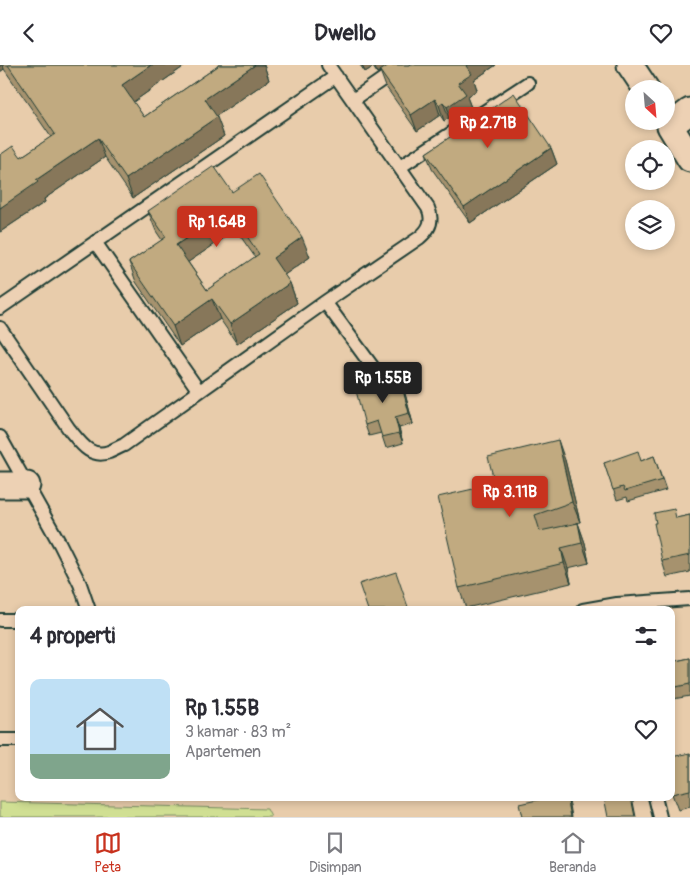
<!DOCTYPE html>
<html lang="id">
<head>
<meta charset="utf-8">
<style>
	:root { --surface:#fff; --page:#f2f2f3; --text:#2b2b33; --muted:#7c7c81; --line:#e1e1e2; --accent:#c8321e }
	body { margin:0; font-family:Pangolin,sans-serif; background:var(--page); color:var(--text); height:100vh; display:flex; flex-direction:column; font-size:19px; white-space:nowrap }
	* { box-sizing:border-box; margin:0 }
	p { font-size:16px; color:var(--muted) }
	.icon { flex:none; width:28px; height:28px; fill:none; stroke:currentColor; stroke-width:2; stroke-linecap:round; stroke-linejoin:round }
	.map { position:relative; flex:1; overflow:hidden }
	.details { position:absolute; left:15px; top:541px; width:660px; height:195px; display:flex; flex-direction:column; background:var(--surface); border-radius:10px; box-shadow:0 2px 8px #0003 }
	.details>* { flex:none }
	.needle { width:32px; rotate:154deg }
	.controls { position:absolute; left:625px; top:15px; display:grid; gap:10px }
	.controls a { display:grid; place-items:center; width:50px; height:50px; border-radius:50%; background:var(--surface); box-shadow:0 2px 8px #0003; font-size:25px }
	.price { position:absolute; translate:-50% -42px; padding:0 11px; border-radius:5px; background:var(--accent); color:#fff; font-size:16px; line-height:32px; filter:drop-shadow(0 1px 2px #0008) }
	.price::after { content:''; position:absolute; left:50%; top:30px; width:15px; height:11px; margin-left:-8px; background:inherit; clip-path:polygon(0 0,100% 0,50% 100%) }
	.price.selected { background:#222; color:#fff }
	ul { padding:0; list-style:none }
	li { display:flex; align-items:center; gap:15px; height:125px; padding:0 15px }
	li span { display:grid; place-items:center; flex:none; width:140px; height:100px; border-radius:10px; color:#555 }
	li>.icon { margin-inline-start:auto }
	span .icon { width:60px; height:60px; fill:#fffc; stroke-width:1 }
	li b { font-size:21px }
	h2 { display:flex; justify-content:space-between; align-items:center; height:60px; padding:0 15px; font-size:21px }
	header { display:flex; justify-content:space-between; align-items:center; height:65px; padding:0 15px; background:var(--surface); font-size:22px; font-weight:700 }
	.dock { display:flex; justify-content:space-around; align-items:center; height:70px; border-top:1px solid var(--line); background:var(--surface); font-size:14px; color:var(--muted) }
	.dock a { display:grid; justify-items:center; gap:2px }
	.dock .selected { color:var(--accent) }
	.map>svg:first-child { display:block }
	.green { fill:#d0df93; stroke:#788e64 }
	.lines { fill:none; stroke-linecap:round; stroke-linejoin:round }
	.lane-casing { stroke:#1f3d34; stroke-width:16 }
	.street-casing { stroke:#1f3d34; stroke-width:29 }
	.lane { stroke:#edd1b4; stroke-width:12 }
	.street { stroke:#edd1b4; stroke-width:25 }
	.wall { fill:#a6926e; stroke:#1f3d34; fill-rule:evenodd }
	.shaded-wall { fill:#87775a; stroke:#1f3d34 }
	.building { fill:#c1aa80; stroke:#1f3d34; fill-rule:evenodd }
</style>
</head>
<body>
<header><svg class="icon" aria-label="back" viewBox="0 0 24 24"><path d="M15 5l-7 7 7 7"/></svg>Dwello<svg class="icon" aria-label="heart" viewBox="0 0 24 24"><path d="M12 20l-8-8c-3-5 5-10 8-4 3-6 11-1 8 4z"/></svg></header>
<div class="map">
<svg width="690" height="752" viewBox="0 0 690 752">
	<rect width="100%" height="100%" fill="#e8ccab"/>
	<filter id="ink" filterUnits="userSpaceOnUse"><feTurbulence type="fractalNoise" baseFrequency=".02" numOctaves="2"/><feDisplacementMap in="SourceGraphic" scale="10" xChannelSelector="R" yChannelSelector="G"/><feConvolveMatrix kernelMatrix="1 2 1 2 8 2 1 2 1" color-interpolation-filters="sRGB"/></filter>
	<g filter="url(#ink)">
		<path class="green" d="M 0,737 L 267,744 L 271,752 L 0,752 Z"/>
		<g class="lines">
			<g class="lane-casing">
				<path id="lane" d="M 353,35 L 403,0
					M 400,102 L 528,18
					M 95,177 L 199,326
					M 325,237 L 377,308
					M 0,243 L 336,11
					M 0,263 L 69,364 C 80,377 90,394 109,387 C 114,385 119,382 124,380 L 325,237 L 419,173 C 429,165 434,156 428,143 L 328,0
					M 0,372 L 60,479 L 80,519 L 89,545
					M 583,545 L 617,539 L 690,534
					M 0,555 L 19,555
					M 0,675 L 19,675
					M 655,732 L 660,752"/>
			</g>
			<g class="street-casing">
				<path id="street" d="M 630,0 L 646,24
					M 690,46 L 670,61 L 690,94
					M 0,420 L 27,420"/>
			</g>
			<use href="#lane" class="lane"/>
			<use href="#street" class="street"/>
		</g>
		<path class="wall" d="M 0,0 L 186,0 L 133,37 L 144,52 L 218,1 L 218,0 L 264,0 L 269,15 L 216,51 L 224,71 L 133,133 L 105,92 L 44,134 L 45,137 L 0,167 L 0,90 L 21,92 L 51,72 L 4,4 L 0,7 Z
			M 360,0 L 496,0 L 474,15 L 477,25 L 467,32 L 472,45 L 481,51 L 551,83 L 557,99 L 470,158 L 432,104 L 426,88 L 460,66 L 456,56 L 453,58 L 449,53 L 444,56 L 440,50 L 417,66 L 386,22 L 380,6 L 377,8 L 373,2 L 365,7 Z
			M 232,127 L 310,192 L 284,210 L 290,218 L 297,238 L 237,279 L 220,254 L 180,281 L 136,217 L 129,197 L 162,175 L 156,166 L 148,146 ZM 236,165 L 255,192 L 207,225 L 188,197 Z
			M 403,321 L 413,359 L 399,363 L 403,378 L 386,383 L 381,368 L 369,371 L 365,360 Z
			M 654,391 L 666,425 L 628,436 L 627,432 L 617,435 L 604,398 L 641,396 Z
			M 565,395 L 580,457 L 571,460 L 578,458 L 585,478 L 589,498 L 568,503 L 571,518 L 466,543 L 459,523 L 495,419 Z
			M 690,450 L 690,507 L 667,512 L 662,496 L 677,453 Z
			M 690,593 L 690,631 L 673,634 L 671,628 L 671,597 Z
			M 690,688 L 690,742 L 678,745 L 672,729 Z"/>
		<path class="shaded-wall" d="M 0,0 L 3,0 L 4,4 L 0,7 Z
			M 151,0 L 186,0 L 129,40 L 122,20 Z
			M 255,0 L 264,0 L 269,15 L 212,54 L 205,34 Z
			M 362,0 L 372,0 L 373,2 L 365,7 Z
			M 374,0 L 390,0 L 377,8 Z
			M 468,0 L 496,0 L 474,15 L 477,25 L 467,32 L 472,45 L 453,58 L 447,42 L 466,1 Z
			M 435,34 L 440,50 L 417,66 L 411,50 Z
			M 443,37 L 449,53 L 444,56 L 439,40 Z
			M 217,52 L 224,71 L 133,133 L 126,114 Z
			M 98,73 L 105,92 L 44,134 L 45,137 L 0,167 L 0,143 L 36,115 Z
			M 551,83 L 557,99 L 470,158 L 464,142 Z
			M 229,145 L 236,165 L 184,200 L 176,180 Z
			M 302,172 L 310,192 L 280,213 L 273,193 Z
			M 290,218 L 297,238 L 237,279 L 230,259 Z
			M 212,234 L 220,254 L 180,281 L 173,261 Z
			M 399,310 L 403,321 L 413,359 L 409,348 Z
			M 395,352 L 399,363 L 403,378 L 399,368 Z
			M 558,375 L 565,395 L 580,457 L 572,437 Z
			M 578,458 L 585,478 L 589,498 L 582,478 Z
			M 561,483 L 568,503 L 571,518 L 564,498 Z
			M 567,732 L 570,740 L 572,752 L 571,752 Z
			M 631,732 L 632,732 L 636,752 L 635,752 Z"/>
		<path class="building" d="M 8,0 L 151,0 L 122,20 L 144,52 L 218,1 L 218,0 L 255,0 L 205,34 L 217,52 L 126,114 L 98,73 L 36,115 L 38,117 L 0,143 L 0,90 L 13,81 L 21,92 L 55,69 Z
			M 389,0 L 468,0 L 466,1 L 472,9 L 458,18 L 466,29 L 447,42 L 443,37 L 439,40 L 435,34 L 411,50 L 380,6 Z
			M 514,28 L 551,83 L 464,142 L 426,88 L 462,64 L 456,55 L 475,43 L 481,51 Z
			M 214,101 L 232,127 L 259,109 L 302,172 L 273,193 L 290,218 L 230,259 L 212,234 L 173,261 L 129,197 L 166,172 L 148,146 ZM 229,145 L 259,189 L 207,225 L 176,180 Z
			M 399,310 L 409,348 L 395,352 L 399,368 L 382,372 L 377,356 L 365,360 L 355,322 Z
			M 558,375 L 572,437 L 535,450 L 540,466 L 578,458 L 582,478 L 561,483 L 564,498 L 459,523 L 438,432 L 495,419 L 488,392 Z
			M 638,386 L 641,396 L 654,391 L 662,415 L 625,426 L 623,422 L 613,425 L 604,398 Z
			M 674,444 L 676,453 L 690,450 L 690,490 L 662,496 L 654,458 L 656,458 L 654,448 Z
			M 396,507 L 409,545 L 368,545 L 359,519 Z
			M 690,593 L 690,619 L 671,623 L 671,597 Z
			M 690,688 L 690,725 L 672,729 L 671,725 L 671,692 Z
			M 551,732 L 567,732 L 571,752 L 522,752 L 519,739 Z
			M 604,732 L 631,732 L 635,752 L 608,752 Z"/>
	</g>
</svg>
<div class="controls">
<a><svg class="needle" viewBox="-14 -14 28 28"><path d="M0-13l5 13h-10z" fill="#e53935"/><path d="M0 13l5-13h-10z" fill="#7c7c81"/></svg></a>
<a><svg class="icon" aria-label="locate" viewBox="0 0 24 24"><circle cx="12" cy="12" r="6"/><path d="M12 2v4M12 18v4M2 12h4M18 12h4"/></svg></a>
<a><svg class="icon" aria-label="layers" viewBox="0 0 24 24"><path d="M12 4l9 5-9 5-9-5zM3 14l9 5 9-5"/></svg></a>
</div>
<b class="price" style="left:488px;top:84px">Rp 2.71B</b>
<b class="price" style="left:217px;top:183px">Rp 1.64B</b>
<b class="price selected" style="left:383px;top:339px">Rp 1.55B</b>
<b class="price" style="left:510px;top:453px">Rp 3.11B</b>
<section class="details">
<h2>4 properti<svg class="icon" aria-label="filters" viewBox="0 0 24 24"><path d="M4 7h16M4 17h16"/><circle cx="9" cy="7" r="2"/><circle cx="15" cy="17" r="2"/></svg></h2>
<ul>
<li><span style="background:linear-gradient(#bfe0f5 75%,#7fa58c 0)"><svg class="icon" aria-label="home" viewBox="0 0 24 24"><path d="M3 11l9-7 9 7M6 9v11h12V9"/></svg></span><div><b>Rp 1.55B</b><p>3 kamar · 83 m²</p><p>Apartemen</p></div><svg class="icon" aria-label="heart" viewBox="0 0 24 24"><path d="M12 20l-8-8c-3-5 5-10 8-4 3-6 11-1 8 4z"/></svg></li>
</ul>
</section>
</div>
<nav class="dock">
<a class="selected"><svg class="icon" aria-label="map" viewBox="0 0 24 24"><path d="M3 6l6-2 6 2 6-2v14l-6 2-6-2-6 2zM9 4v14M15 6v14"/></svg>Peta</a>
<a><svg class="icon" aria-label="saved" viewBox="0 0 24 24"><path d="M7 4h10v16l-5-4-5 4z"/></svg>Disimpan</a>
<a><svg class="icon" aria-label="home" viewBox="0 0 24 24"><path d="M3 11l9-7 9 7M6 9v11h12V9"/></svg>Beranda</a>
</nav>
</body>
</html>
